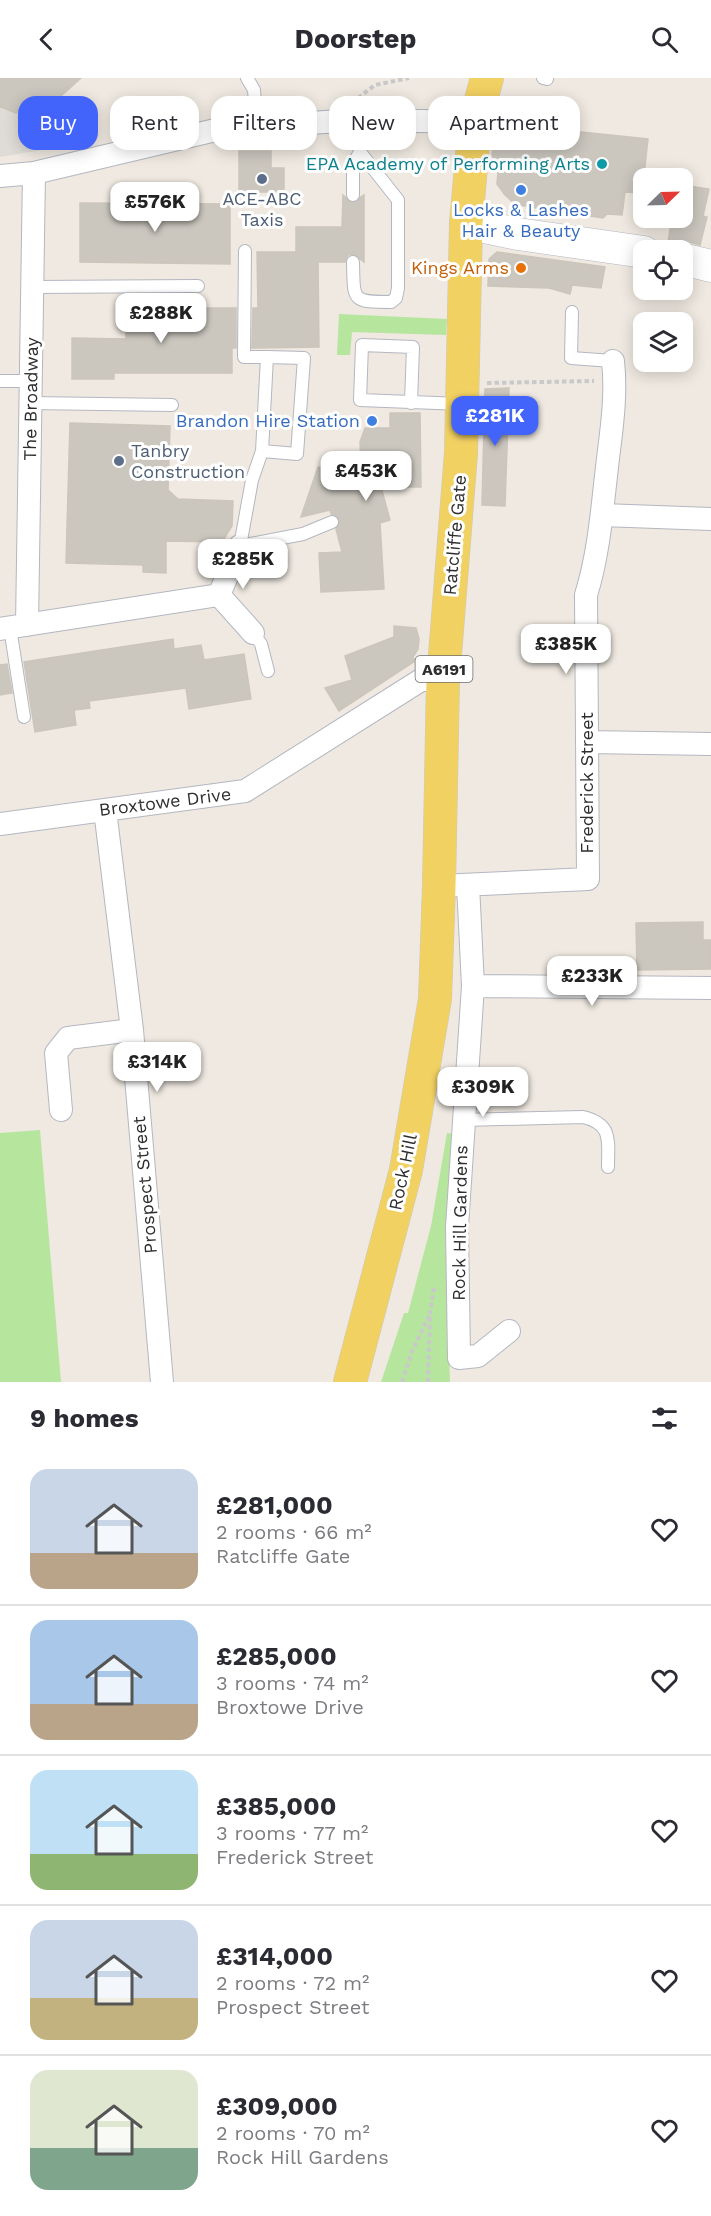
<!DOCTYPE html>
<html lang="en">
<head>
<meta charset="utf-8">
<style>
	:root { --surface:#fff; --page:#f7f7f7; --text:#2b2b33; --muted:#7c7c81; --line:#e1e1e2; --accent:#4264fb }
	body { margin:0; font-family:"Work Sans",sans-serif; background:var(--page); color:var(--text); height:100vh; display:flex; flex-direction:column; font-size:22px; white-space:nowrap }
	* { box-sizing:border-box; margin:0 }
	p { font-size:20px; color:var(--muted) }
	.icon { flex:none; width:33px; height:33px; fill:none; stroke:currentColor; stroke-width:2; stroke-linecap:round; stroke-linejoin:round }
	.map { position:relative; height:1304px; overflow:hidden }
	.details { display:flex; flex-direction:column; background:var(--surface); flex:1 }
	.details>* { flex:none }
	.hud { position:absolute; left:18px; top:18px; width:675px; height:54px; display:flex; gap:12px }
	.needle { width:39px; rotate:67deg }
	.fabs { position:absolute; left:633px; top:90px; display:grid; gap:12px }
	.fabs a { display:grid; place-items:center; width:60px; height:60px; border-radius:12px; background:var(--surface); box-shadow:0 3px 15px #0003; font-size:30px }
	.price { position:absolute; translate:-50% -51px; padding:0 14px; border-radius:12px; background:#fff; color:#222; font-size:20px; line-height:39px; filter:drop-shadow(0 2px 3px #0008) }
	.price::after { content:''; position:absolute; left:50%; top:36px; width:18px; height:14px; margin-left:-9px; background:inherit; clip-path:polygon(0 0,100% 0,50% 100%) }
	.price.current { background:var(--accent); color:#fff }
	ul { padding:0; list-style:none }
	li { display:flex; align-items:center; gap:18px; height:150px; padding:0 30px }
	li+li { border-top:2px solid var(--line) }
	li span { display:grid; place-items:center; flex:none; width:168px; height:120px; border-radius:18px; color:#555 }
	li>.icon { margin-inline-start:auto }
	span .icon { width:72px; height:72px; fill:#fffc; stroke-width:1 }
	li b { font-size:26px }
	h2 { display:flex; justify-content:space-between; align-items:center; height:72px; padding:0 30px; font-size:26px }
	.tag { padding:0 21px; border-radius:18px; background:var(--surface); box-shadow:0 3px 15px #0003; font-size:21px; line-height:54px }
	.tag.current { background:var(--accent); color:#fff }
	header { display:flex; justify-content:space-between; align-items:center; height:78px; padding:0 30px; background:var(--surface); font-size:27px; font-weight:700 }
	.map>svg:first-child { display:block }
	.green { fill:#b6e59e }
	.plaza { fill:#dfdcd8 }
	.building { fill:#cbc7bf; stroke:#cbc5ba; stroke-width:1.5 }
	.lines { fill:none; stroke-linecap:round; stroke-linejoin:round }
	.lane-casing { stroke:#b4b7c1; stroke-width:14 }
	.street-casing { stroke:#b4b7c1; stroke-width:24 }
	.secondary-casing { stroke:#b4b7c1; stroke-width:33 }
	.primary-casing { stroke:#c9c9c9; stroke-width:34 }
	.path { stroke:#c9c9c9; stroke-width:4; stroke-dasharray:4.5 3; stroke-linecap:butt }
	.lane { stroke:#fff; stroke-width:12 }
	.street { stroke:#fff; stroke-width:22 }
	.secondary { stroke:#fff; stroke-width:32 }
	.primary { stroke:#f2d163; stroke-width:33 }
	.culture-dot { fill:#0f9aa8; stroke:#fff; stroke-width:2 }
	.service-dot { fill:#5c6f8a; stroke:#fff; stroke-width:2 }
	.shop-dot { fill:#3f7fe0; stroke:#fff; stroke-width:2 }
	.food-dot { fill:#e8710a; stroke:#fff; stroke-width:2 }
	.labels { text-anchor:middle; stroke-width:6; stroke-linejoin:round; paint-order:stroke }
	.shield { fill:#fff; stroke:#6d6d6d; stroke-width:1.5 }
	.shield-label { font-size:16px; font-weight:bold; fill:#2e2e2e }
	.culture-label { font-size:18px; fill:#0d838f; stroke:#fff; text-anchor:end }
	.service-label { font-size:18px; fill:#4e5e75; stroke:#fff }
	.shop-label { font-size:18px; fill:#366cbe; stroke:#fff }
	.food-label { font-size:18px; fill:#c56008; stroke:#fff; text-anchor:end }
	.street-label { font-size:18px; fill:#2e2e2e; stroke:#fff }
</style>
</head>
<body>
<header><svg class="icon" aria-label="back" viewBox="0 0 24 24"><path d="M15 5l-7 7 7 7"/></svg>Doorstep<svg class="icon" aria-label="search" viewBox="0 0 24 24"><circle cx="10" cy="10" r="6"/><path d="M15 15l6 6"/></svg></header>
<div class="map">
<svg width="711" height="1304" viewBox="0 0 711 1304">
	<rect width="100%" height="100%" fill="#efe9e1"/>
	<path class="green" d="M 339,236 L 447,241 L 446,257 L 352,254 L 350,277 L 337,277 Z
		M 40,1052 L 61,1304 L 0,1304 L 0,1055 Z
		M 447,1055 L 455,1056 L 445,1150 L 450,1304 L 381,1304 L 404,1235 L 408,1235 L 431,1148 Z"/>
	<path class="plaza" d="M 53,25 L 57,57 L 70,67 L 0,79 L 0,30 L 16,35 L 30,27 Z"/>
	<path class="building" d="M 0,0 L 81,0 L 53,25 L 30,27 L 16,35 L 0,29 Z
		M 562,52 L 648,61 L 642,115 L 625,114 L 622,137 L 607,136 L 603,140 L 536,130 L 515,126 L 505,117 L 497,106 L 498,94 L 492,76 L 495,57 L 560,72 Z
		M 239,73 L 271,73 L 271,90 L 284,90 L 284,114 L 239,114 Z
		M 682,107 L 709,111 L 703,138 L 707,139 L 700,167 L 686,163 L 668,164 L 672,140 L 682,140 Z
		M 343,117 L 352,125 L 364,117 L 364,184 L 353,176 L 348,177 L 345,184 L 318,184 L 319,269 L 252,270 L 253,230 L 258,230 L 257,174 L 296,174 L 296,149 L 342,149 Z
		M 80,125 L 230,126 L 230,186 L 80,184 Z
		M 497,174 L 605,189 L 601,210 L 572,207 L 570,216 L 549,210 L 488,208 L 489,181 Z
		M 126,230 L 236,230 L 236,270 L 232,270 L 232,295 L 114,295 L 114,301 L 72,301 L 72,260 L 126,261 Z
		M 509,310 L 505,428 L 482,427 L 485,311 Z
		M 390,335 L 420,335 L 421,409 L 381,409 L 390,442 L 380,445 L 384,511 L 321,514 L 319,475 L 342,474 L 336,451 L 340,444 L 337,438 L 331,436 L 330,432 L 301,439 L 318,389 L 335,395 L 361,389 L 360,364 L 365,350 L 390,350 Z
		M 70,345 L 170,348 L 168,412 L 178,421 L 233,423 L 232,448 L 222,464 L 166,463 L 166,495 L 143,494 L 143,487 L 66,485 Z
		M 394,548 L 416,550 L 419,561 L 418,571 L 413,579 L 415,583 L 339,633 L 325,610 L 352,602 L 345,578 L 394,559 Z
		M 173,561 L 174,571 L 201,567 L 204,582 L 244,576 L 251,621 L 189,631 L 186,610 L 89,623 L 90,630 L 74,632 L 76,647 L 35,654 L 24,584 Z
		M 7,586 L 12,615 L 0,617 L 0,587 Z
		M 703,844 L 703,862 L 711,862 L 711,891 L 637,892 L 636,845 Z"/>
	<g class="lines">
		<g class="lane-casing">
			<path id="lane" d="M 247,0 L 254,12 L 257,48
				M 543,0 L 547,1
				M 353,117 L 353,86 L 360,74
				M 245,173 L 244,279 L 267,279 L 262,373 L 252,402 L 240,468 L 303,456 L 332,444
				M 353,184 C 354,223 351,224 391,224 L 396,220 L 398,210 L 398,122 L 360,74 L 359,42
				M 32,209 L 198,208
				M 572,234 L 571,280 L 613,283
				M 0,303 L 31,303
				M 30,325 L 172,327
				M 411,325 L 413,269 L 362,267 L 360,322 L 462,326
				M 262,373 L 297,376 L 304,280 L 267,279
				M 10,550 L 24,639
				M 253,555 L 261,566 L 268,593
				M 463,1042 L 583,1039 C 613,1046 608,1063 608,1089"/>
		</g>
		<g class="street-casing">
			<path id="street" d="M 0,98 L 34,95 L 224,50 L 359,42 L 475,44
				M 602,437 L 711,441
				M 240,468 L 219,517 L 253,555
				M 27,547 L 34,95
				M 0,551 L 219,517
				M 587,664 L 711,666
				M 105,732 L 132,952 L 162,1304
				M 0,746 L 245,713 L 421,602 L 443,602
				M 468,807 L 473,908 L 457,1149 L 459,1280 L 478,1278 L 509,1253
				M 439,808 L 588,801 L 586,517 C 599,475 602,432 607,389 C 611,354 617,319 613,283
				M 473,908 L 711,910
				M 61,1032 L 56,975 L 68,960 L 132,952"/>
		</g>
		<g class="secondary-casing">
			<path id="secondary" d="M 466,145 L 518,156 L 644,174
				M 682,181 L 711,188"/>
		</g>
		<g class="primary-casing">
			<path id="primary" d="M 350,1304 L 406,1092 L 435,921 L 439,808 L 443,602 L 461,375 L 466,145 L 475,44 L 487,0"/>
		</g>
		<path class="path" d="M 358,20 L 375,7 L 409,0
			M 487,305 L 594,303
			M 402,1304 L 412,1273 L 429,1238
			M 428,1304 L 430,1235 L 434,1209"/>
		<use href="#lane" class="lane"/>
		<use href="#street" class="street"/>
		<use href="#secondary" class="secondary"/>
		<use href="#primary" class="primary"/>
	</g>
	<circle class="culture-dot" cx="602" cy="86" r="6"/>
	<g class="service-dot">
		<circle cx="262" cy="101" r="6"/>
		<circle cx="119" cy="383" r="6"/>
	</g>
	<g class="shop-dot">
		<circle cx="521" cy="112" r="6"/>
		<circle cx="372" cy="343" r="6"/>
	</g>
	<circle class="food-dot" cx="521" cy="190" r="6"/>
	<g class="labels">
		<rect class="shield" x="415.5" y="578" width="57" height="26" rx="4.5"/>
		<g class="shield-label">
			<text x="444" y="597">A6191</text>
		</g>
		<g class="culture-label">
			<text x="590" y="92">EPA Academy of Performing Arts</text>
		</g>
		<g class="service-label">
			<text x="262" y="127">ACE-ABC<tspan x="262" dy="21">Taxis</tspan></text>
			<text x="131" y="379" text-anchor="start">Tanbry<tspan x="131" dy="21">Construction</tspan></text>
		</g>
		<g class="shop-label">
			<text x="521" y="138">Locks &amp; Lashes<tspan x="521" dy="21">Hair &amp; Beauty</tspan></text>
			<text x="360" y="349" text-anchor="end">Brandon Hire Station</text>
		</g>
		<g class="food-label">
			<text x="509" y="196">Kings Arms</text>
		</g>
		<g class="street-label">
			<text transform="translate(31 321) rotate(-89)" y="6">The Broadway</text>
			<text transform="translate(455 457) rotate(-85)" y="6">Ratcliffe Gate</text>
			<text transform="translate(587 705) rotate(-90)" y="6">Frederick Street</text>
			<text transform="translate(165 724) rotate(-7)" y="6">Broxtowe Drive</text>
			<text transform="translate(403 1094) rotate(-78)" y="6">Rock Hill</text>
			<text transform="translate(145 1107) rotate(-95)" y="6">Prospect Street</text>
			<text transform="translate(460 1145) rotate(-89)" y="6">Rock Hill Gardens</text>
		</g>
	</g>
</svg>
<div class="fabs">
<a><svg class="needle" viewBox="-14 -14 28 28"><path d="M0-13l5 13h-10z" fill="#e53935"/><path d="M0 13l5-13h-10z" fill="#7c7c81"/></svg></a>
<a><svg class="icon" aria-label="locate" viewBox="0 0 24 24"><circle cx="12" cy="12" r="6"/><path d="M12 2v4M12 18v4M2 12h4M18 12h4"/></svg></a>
<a><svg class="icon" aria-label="layers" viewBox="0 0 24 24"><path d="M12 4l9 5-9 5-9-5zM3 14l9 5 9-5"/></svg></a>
</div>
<b class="price" style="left:155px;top:155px">£576K</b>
<b class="price" style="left:161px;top:266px">£288K</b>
<b class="price current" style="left:495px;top:369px">£281K</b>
<b class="price" style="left:366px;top:424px">£453K</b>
<b class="price" style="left:243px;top:512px">£285K</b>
<b class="price" style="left:566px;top:597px">£385K</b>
<b class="price" style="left:592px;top:929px">£233K</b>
<b class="price" style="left:157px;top:1015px">£314K</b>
<b class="price" style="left:483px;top:1040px">£309K</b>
<div class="hud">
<a class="tag current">Buy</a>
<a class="tag">Rent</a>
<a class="tag">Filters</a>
<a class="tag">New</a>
<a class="tag">Apartment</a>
</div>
</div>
<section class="details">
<h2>9 homes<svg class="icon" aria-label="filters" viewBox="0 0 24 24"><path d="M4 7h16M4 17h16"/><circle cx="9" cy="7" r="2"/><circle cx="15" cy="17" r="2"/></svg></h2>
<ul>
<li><span style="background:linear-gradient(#c9d6e8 70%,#b9a48a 0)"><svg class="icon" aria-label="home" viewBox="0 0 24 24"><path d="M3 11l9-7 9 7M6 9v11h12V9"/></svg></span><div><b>£281,000</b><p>2 rooms · 66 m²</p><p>Ratcliffe Gate</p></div><svg class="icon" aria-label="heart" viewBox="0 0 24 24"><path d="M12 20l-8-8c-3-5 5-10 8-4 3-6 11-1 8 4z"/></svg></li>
<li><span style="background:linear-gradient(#a9c7e8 70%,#b9a48a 0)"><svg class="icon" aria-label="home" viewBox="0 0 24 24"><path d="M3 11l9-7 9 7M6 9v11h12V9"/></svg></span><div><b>£285,000</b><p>3 rooms · 74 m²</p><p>Broxtowe Drive</p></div><svg class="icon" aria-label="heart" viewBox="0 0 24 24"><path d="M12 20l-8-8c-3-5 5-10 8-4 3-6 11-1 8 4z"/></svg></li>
<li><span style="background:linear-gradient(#bfe0f5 70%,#8fb573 0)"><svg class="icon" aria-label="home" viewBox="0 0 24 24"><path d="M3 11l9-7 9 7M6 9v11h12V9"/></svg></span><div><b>£385,000</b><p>3 rooms · 77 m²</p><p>Frederick Street</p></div><svg class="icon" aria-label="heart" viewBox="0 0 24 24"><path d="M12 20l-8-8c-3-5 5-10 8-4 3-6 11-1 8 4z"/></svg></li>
<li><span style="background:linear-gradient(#c9d6e8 65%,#c2b280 0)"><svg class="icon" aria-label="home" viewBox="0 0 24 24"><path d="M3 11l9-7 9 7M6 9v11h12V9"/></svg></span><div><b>£314,000</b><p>2 rooms · 72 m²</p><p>Prospect Street</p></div><svg class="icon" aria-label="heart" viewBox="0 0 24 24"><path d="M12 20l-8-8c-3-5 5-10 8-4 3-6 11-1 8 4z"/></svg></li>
<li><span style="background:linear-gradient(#dfe7d0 65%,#7fa58c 0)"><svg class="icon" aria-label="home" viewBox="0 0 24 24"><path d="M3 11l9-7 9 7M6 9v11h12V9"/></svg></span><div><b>£309,000</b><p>2 rooms · 70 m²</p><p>Rock Hill Gardens</p></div><svg class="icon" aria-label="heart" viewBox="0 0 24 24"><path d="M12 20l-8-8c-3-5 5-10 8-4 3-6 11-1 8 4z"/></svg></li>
</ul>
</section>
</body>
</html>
